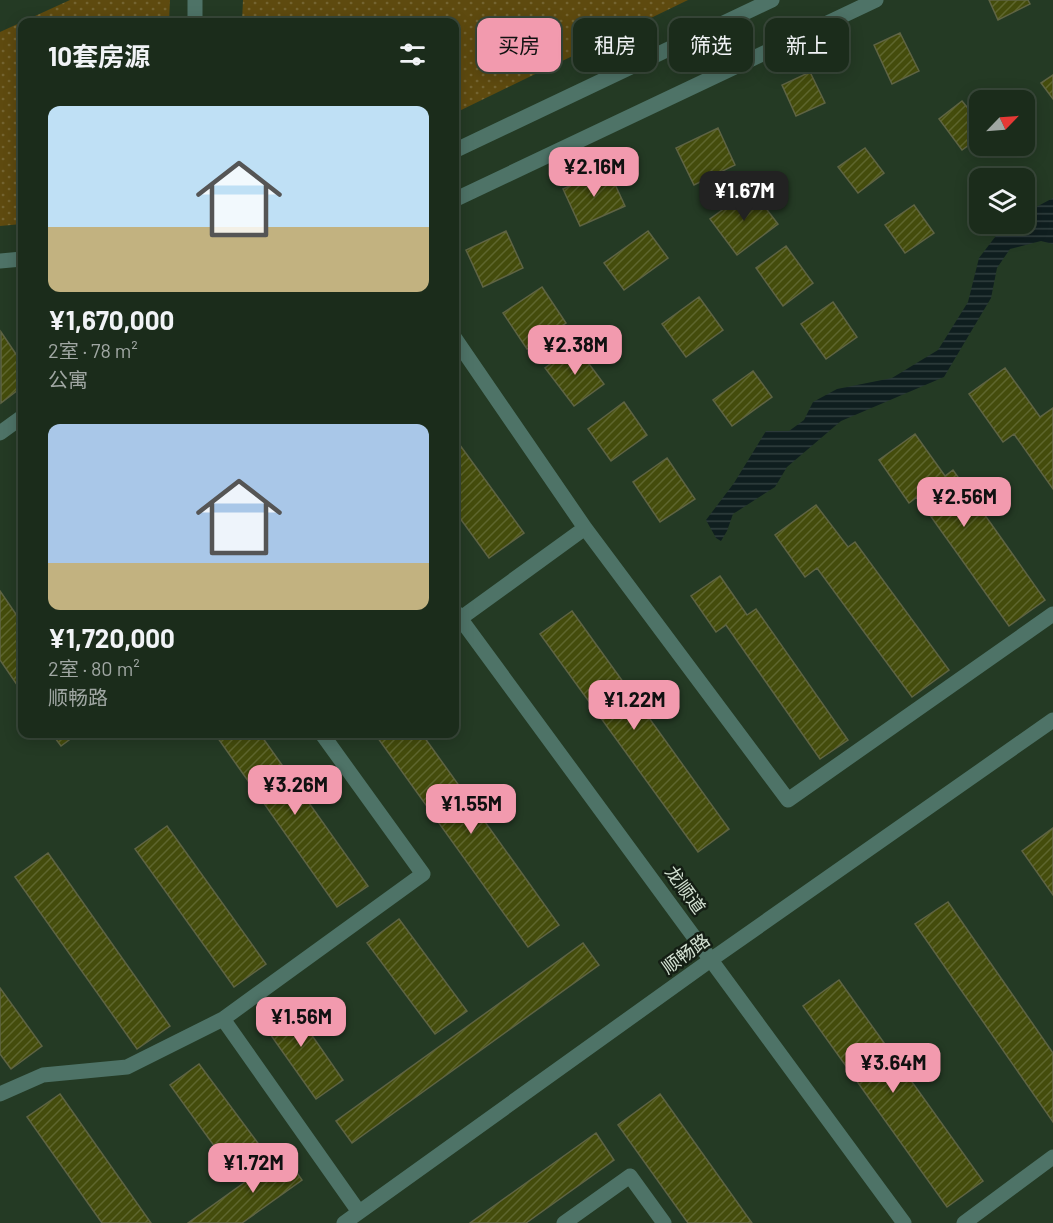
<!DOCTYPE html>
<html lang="zh">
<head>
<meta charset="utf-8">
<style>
	:root { --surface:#1b2c1b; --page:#283828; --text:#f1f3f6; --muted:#a0a7a3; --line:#39483a; --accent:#f29aae }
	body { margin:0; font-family:Barlow,"Noto Sans SC",sans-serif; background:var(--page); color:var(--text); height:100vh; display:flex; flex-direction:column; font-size:22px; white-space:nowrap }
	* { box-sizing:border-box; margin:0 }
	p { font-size:20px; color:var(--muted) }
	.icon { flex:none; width:33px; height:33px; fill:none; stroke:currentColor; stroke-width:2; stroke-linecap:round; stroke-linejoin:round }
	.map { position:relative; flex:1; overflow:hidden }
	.sheet { position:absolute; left:18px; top:18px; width:441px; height:720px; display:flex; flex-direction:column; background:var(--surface); border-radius:12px; box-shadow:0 3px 15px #0003,0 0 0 2px var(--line) }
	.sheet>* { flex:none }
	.banner { position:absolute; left:477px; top:18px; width:486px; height:54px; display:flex; gap:12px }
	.needle { width:39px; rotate:65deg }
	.fabs { position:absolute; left:969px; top:90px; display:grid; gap:12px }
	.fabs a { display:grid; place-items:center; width:66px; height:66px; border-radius:12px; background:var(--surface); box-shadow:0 3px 15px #0003,0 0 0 2px var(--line); font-size:30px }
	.price { position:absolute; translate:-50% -51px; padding:0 14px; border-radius:12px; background:var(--accent); color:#111; font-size:20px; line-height:39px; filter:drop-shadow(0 2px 3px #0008) }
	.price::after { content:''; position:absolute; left:50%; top:36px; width:18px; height:14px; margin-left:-9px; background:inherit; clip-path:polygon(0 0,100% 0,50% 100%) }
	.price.active { background:#222; color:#fff }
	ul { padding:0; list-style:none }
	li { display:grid; align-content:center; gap:12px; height:318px; padding:0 30px }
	li span { display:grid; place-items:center; height:186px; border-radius:12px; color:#555 }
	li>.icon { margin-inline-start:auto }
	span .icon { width:108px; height:108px; fill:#fffc; stroke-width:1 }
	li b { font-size:26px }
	h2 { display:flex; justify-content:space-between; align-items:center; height:72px; padding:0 30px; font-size:26px }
	.tag { padding:0 21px; border-radius:12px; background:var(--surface); box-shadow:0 3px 15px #0003,0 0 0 2px var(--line); font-size:21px; line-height:54px }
	.tag.active { background:var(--accent); color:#111 }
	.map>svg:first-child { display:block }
	.grass { fill:url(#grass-dots) }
	.water { fill:url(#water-rules) }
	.building { fill:url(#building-hatch); stroke:#5f6444; stroke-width:1.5 }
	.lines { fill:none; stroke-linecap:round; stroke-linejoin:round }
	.minor { stroke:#4e7367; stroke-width:15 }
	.labels { text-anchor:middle; stroke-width:5; stroke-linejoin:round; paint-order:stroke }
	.street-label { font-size:18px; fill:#d5e3d4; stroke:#141e14 }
</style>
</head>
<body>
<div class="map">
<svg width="1053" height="1223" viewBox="0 0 1053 1223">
	<defs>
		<pattern id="grass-dots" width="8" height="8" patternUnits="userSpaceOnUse" patternTransform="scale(1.5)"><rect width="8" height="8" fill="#5e4a0f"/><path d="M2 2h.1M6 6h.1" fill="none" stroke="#746431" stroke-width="1.8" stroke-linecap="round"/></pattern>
		<pattern id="water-rules" width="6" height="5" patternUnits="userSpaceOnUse" patternTransform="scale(1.5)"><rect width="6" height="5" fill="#0f1e1f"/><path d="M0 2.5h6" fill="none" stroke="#313f3f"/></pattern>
		<pattern id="building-hatch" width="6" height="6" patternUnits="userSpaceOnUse" patternTransform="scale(1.5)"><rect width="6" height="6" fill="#444c0c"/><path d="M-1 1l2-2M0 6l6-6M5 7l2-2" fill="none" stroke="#5e662e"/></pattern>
	</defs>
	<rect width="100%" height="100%" fill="#243a24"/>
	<path class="grass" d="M 70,0 L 170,0 L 169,22 L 22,22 L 22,224 L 0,226 L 0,32 Z
		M 243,0 L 688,0 L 455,113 L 454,22 L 242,22 Z"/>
	<path class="water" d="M 1053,198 L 1053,244 L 1041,241 L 1010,249 L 997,268 L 991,298 L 944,377 L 841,421 L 787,467 L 775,487 L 733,514 L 727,531 L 721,541 L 716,538 L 706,520 L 734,483 L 766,431 L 789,431 L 804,420 L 813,402 L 837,389 L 892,378 L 938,350 L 968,302 L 979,258 L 1005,224 L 1024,224 L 1025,213 Z"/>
	<path class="building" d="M 989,0 L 1028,0 L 1030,4 L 998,20 Z
		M 900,33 L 919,71 L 892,84 L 874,45 Z
		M 810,72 L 825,103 L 796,116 L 782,85 Z
		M 1053,75 L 1053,99 L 1041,83 Z
		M 962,101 L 980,123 L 980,137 L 962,150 L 939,119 Z
		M 718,128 L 735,165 L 694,185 L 676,148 Z
		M 865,148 L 884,173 L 858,193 L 838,167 Z
		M 608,169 L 625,206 L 580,226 L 563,189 Z
		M 751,189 L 778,224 L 737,255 L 710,219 Z
		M 914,205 L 934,233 L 905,253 L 885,225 Z
		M 506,231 L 523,268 L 483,287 L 466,250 Z
		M 648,231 L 668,258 L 624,290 L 604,263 Z
		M 786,246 L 813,283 L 783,306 L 756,268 Z
		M 542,287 L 566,323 L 527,349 L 503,313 Z
		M 699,297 L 723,330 L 686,357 L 662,324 Z
		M 833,302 L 857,337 L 826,359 L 801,324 Z
		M 1,332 L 22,363 L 22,387 L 1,403 Z
		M 575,345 L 604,384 L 574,406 L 545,368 Z
		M 1005,368 L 1040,417 L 1053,408 L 1053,489 L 1014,434 L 1003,442 L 969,394 Z
		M 753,371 L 772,397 L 732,426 L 713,400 Z
		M 624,402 L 647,435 L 611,461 L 588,429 Z
		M 915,434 L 945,476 L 953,470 L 1045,600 L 1009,626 L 917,497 L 909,503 L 879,460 Z
		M 454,437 L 524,533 L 489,558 L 454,510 Z
		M 667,458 L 695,499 L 660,522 L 633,482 Z
		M 816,505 L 848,547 L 855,542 L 949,670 L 912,697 L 817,568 L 805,577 L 775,535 Z
		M 720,576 L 747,615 L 756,609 L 848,740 L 820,759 L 726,625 L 716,632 L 691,596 Z
		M 0,591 L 22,623 L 22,692 L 0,660 Z
		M 572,611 L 729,829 L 698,852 L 540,634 Z
		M 52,734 L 77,734 L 61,746 Z
		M 215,734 L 260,734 L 368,886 L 337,907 Z
		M 375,734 L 422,734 L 559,925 L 528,947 Z
		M 167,826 L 266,964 L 234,987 L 135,849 Z
		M 1053,828 L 1053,895 L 1022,851 Z
		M 48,853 L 170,1026 L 137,1049 L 15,877 Z
		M 948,902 L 1053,1053 L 1053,1122 L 915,924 Z
		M 399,919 L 467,1011 L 435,1034 L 367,943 Z
		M 583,943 L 599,965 L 352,1143 L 336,1121 Z
		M 839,980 L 983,1181 L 947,1207 L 803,1006 Z
		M 0,988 L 42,1046 L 11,1069 L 0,1054 Z
		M 286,998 L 343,1080 L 316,1099 L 258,1017 Z
		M 199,1064 L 266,1154 L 236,1176 L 170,1085 Z
		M 60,1094 L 151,1223 L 102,1223 L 27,1117 Z
		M 660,1094 L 752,1223 L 688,1223 L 618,1125 Z
		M 596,1133 L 614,1160 L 526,1223 L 470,1223 Z
		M 284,1154 L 302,1180 L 242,1223 L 188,1223 Z"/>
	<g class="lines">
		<path class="minor" d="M 195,0 L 195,22
			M 454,151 L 772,0
			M 454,200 L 876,0
			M 0,261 L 22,259
			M 454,337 L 585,528 L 788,800 L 1053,614
			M 0,433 L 22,417
			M 454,610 L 904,1223
			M 461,618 L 585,528
			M 223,1019 L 359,1212
			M 0,1094 L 43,1075 L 127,1067 L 223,1019 L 423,874 L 322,734
			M 344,1223 L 712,959 L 1053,720
			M 564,1223 L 630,1176 L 664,1223
			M 964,1223 L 1053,1157"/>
	</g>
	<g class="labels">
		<g class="street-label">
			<text transform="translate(685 890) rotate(54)" y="6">龙顺道</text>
			<text transform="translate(686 954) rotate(-36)" y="6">顺畅路</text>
		</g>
	</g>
</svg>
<div class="fabs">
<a><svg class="needle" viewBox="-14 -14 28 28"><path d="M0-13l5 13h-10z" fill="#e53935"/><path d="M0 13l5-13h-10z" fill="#a0a7a3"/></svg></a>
<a><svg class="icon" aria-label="layers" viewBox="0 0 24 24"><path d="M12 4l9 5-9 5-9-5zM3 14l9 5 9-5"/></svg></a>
</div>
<b class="price" style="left:594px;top:198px">¥2.16M</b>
<b class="price active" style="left:744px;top:222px">¥1.67M</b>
<b class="price" style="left:575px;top:376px">¥2.38M</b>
<b class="price" style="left:964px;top:528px">¥2.56M</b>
<b class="price" style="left:634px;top:731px">¥1.22M</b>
<b class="price" style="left:295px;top:816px">¥3.26M</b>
<b class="price" style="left:471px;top:835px">¥1.55M</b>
<b class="price" style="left:301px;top:1048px">¥1.56M</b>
<b class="price" style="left:893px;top:1094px">¥3.64M</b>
<b class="price" style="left:253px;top:1194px">¥1.72M</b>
<div class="banner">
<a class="tag active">买房</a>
<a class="tag">租房</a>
<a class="tag">筛选</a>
<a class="tag">新上</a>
</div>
<section class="sheet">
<h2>10套房源<svg class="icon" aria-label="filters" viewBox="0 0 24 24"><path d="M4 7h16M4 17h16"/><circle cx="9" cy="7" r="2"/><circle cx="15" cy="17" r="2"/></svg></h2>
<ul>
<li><span style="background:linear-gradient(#bfe0f5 65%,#c2b280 0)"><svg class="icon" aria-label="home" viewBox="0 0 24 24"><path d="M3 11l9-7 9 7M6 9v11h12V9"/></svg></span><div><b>¥1,670,000</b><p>2室 · 78 m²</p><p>公寓</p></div></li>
<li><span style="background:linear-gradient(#a9c7e8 75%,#c2b280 0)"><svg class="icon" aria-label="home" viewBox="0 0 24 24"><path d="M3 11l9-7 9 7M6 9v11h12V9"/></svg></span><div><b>¥1,720,000</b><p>2室 · 80 m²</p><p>顺畅路</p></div></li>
</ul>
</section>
</div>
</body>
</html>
